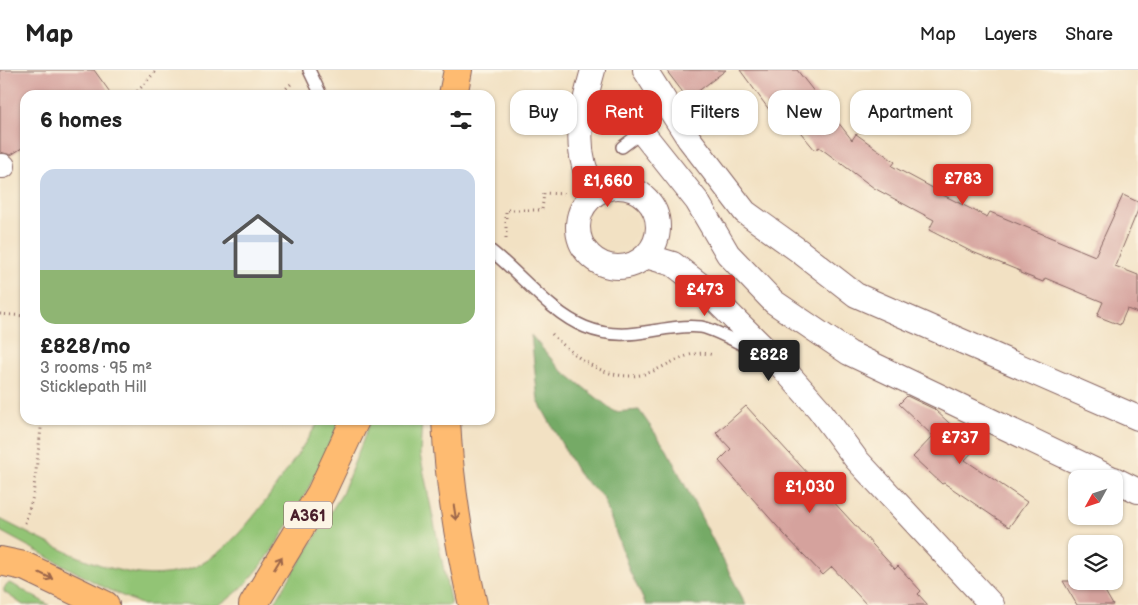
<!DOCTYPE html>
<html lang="en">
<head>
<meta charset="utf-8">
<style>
	:root { --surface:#fff; --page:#f2f2f2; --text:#222; --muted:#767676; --line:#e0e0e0; --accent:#d93025 }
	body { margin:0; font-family:"Balsamiq Sans",sans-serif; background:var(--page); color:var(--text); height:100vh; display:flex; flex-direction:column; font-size:19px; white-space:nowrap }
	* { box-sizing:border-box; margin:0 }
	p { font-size:16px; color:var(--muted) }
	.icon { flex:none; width:28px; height:28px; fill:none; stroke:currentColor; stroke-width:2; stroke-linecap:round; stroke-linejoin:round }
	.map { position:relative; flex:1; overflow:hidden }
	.drawer { position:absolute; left:20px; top:20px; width:475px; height:335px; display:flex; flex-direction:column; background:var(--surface); border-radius:15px; box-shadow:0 1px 4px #0004 }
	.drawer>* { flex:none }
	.hud { position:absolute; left:510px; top:20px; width:475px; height:45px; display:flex; gap:10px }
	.needle { width:32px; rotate:230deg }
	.buttons { position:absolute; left:1068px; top:400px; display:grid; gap:10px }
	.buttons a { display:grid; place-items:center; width:55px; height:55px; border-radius:10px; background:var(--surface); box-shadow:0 1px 4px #0004; font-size:25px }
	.price { position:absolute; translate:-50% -42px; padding:0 11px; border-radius:5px; background:var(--accent); color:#fff; font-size:16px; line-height:32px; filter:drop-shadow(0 1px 2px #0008) }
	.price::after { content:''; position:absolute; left:50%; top:30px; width:15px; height:11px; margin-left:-8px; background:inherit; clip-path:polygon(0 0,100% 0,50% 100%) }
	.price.current { background:#222; color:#fff }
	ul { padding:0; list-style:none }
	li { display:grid; align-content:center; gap:10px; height:265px; padding:0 20px }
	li+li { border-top:1px solid var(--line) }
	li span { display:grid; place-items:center; height:155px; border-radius:15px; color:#555 }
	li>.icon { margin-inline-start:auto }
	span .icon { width:90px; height:90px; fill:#fffc; stroke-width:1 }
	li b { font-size:21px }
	h2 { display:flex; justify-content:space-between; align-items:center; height:60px; padding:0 20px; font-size:21px }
	.tag { padding:0 18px; border-radius:15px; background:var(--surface); box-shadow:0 1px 4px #0004; font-size:18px; line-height:45px }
	.tag.current { background:var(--accent); color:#fff }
	header { display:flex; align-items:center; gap:30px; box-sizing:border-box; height:70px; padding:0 25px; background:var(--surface); border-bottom:1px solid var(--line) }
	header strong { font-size:24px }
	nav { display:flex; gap:28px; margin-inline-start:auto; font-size:18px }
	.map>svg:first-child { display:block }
	.green { fill:#92c474; stroke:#6e7250 }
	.forest { fill:#75aa66; stroke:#606448 }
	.building { fill:#d5a29d }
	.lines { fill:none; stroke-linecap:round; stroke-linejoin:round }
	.service-casing { stroke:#856360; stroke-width:14 }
	.minor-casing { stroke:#856360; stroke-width:26 }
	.primary-casing { stroke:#856360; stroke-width:30 }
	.path { stroke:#856360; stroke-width:3; stroke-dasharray:1 4; stroke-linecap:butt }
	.service { stroke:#fff; stroke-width:11 }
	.minor { stroke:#fff; stroke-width:24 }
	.primary { stroke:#febb71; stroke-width:28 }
	.oneway { stroke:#9b654a }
	.labels { text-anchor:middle; stroke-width:4; stroke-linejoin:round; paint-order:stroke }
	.shield { fill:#fcf5e5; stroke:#7f5f63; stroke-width:1 }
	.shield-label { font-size:16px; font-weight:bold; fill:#4a1f2b }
</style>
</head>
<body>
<header>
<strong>Map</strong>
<nav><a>Map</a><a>Layers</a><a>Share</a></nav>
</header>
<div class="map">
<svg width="1138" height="535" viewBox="0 0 1138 535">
	<rect width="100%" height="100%" fill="#fcf5e5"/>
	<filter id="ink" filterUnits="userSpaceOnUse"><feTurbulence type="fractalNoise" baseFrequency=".02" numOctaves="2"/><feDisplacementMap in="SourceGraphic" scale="10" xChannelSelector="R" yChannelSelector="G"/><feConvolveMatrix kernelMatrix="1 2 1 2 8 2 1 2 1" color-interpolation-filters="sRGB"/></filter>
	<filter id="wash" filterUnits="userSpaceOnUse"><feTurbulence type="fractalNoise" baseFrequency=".0096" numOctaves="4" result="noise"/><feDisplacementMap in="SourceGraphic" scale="20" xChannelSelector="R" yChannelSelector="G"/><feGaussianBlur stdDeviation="1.12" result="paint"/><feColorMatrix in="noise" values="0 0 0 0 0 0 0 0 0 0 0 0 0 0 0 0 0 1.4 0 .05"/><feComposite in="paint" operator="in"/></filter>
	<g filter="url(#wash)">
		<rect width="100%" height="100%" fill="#f2e1c3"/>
		<path class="green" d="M 320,350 L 340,350 C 320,398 266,515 217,535 L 143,535 L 109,520 L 0,461 L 0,449 C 38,468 91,497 133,503 C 155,507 184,504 203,493 C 248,468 291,393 320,350 Z
			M 371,350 L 422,350 L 420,384 L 451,535 L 273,535 L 342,424 Z
			M 9,513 L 14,515 L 49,535 L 23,535 L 4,522 L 4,518 Z"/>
		<path class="forest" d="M 531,265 L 560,299 L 615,342 L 639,340 L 667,380 L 746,535 L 646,535 L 630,502 L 603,427 L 579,405 L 538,331 Z"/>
		<g id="blocks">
			<path class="building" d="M 0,0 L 94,0 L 112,25 L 25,25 L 25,76 L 11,85 L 0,82 Z
				M 666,0 L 726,0 L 688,29 Z
				M 740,0 L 797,0 L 852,70 L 856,64 L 895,92 L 892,96 L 944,124 L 943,125 L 987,147 L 990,142 L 1095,186 L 1123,125 L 1138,132 L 1138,140 L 1115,196 L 1138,205 L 1138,243 L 1127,239 L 1120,255 L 1097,246 L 1103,232 L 1045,208 L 1043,212 L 1020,203 L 1020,201 L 970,181 L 929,160 L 934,150 L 874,118 L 819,77 L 815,80 L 778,35 L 770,41 Z
				M 907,326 L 934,339 L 976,378 L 965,390 L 1027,432 L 1009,457 L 944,413 L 942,414 L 913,387 L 933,366 L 899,334 Z
				M 746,336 L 895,499 L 898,496 L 921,521 L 918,524 L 928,535 L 867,535 L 832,497 L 823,505 L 784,464 L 719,391 L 731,379 L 716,363 Z
				M 1063,511 L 1099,511 L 1113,535 L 1077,535 Z"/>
		</g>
	</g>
	<g filter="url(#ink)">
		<use href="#blocks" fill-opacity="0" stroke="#856360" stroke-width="1"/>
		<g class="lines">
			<g class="service-casing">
				<path id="service" d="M 309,0 L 321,25
					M 622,77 L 642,62 L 624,36
					M 490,180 C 520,203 550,243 585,257 C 629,275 660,253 701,257 C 715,259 746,277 761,284"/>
			</g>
			<g class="minor-casing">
				<path id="minor" d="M 593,0 C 581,44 571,80 595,122
					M 645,0 L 689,69 L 745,142 L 798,180 L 856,225 L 1138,348
					M 642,62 L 697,131 L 728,184 L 774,232 L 849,283 L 1113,409
					M 0,96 L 3,96
					M578 157a40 40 0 1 1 80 0a40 40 0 1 1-80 0Z
					M 646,186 L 673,194 L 699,214 L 775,289 L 819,339 L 856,389 L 992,535
					M 1114,409 L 1138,421"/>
			</g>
			<g class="primary-casing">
				<path id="primary" d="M 453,25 L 458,0
					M 446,350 C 449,413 459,474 473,535
					M 0,491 L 24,496 L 105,535
					M 253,535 L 321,423 L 355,350"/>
			</g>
			<path class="path" d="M 134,25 L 157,0
				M 279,25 L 293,12
				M 506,168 L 506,140 L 542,140 L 544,123 L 567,124
				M 0,244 L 25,246
				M 552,264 C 577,290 613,316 651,302 C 671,294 691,278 713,285
				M 25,453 L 33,426 L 42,350"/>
			<use href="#service" class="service"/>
			<use href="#minor" class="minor"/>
			<use href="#primary" class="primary"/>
		</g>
		<defs><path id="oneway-shaft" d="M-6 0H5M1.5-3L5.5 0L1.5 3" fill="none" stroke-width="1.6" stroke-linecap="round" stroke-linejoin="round" transform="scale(1.25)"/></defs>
		<g class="oneway">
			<use href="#oneway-shaft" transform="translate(455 443) rotate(81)"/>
			<use href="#oneway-shaft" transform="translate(278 493) rotate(-59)"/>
			<use href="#oneway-shaft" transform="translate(46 506) rotate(26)"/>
		</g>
	</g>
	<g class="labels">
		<rect class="shield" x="284" y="431.5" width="48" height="27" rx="4"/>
		<g class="shield-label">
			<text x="308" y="451">A361</text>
		</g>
	</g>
</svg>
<div class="buttons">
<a><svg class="needle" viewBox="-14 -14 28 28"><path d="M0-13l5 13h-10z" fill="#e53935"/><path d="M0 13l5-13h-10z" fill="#767676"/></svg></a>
<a><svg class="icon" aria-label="layers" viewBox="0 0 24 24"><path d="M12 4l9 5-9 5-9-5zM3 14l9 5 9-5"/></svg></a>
</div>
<b class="price" style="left:963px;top:136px">£783</b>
<b class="price" style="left:608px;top:138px">£1,660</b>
<b class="price" style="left:705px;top:247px">£473</b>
<b class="price current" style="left:769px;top:312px">£828</b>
<b class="price" style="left:960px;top:395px">£737</b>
<b class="price" style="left:810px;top:444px">£1,030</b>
<div class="hud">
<a class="tag">Buy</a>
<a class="tag current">Rent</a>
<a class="tag">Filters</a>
<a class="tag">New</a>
<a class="tag">Apartment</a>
</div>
<section class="drawer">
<h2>6 homes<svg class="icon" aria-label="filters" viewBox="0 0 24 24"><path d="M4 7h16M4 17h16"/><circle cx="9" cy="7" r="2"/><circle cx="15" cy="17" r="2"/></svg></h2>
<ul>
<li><span style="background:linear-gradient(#c9d6e8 65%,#8fb573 0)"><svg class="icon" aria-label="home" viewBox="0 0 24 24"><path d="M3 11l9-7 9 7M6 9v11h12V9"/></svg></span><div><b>£828/mo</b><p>3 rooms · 95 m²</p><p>Sticklepath Hill</p></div></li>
</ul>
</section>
</div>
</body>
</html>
